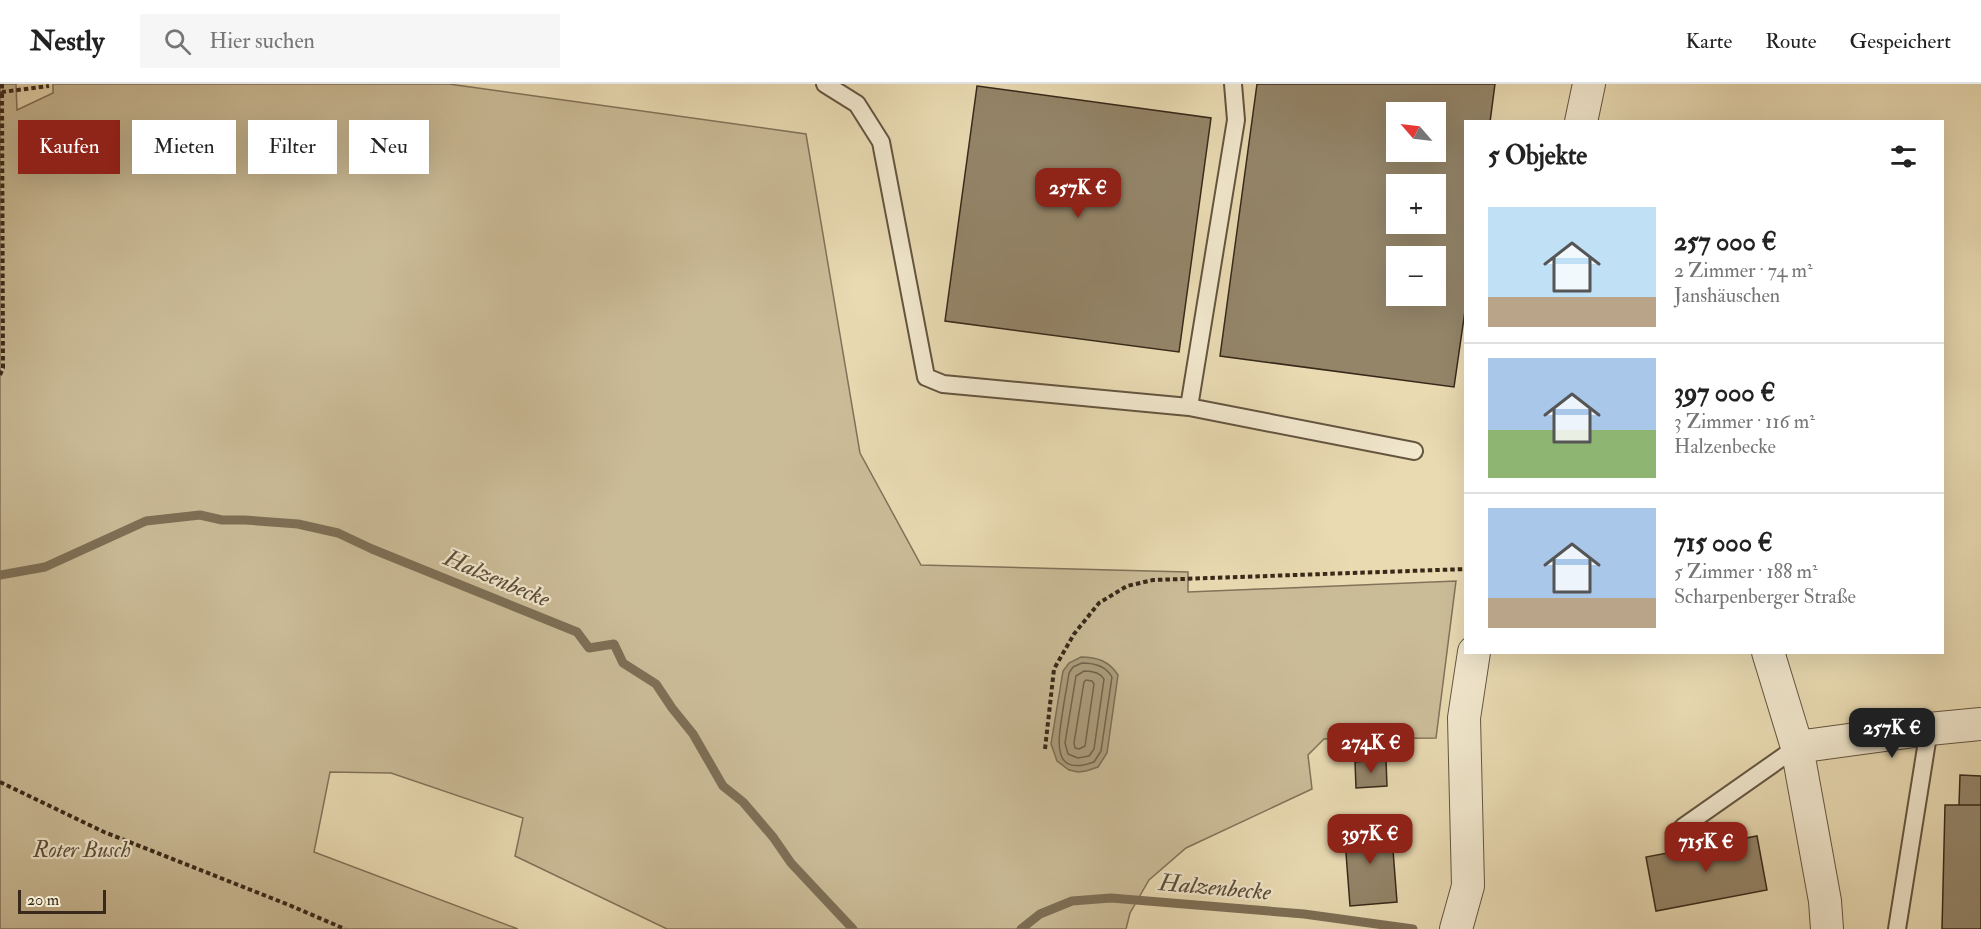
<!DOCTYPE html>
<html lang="de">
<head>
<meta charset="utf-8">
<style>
	:root { --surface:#fff; --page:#f6f6f6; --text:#222; --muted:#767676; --line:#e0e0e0; --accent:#8f2418 }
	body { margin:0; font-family:"IM FELL Double Pica",serif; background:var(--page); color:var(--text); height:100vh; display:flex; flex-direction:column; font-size:22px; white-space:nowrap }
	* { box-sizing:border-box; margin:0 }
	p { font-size:20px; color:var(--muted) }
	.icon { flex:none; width:33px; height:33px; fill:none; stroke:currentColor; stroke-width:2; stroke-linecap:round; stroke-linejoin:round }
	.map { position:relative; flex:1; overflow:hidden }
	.panel { position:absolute; left:1464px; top:36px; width:480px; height:534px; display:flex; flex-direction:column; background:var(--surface); border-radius:0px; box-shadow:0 6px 24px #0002 }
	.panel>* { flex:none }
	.hud { position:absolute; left:18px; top:36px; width:570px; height:54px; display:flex; gap:12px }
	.needle { width:39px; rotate:298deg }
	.fabs { position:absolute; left:1386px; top:18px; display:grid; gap:12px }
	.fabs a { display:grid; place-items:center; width:60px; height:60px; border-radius:0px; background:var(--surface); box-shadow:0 6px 24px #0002; font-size:30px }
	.scale { position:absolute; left:18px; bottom:15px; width:88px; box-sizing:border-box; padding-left:6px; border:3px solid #38291a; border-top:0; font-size:16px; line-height:21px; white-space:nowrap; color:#38291a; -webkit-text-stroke:4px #f1e7cd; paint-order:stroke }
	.price { position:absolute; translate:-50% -51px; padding:0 14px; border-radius:12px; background:var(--accent); color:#fff; font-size:20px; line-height:39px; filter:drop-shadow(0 2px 3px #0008) }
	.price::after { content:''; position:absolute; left:50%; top:36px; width:18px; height:14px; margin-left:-9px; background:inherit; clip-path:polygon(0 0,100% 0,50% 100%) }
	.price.current { background:#222; color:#fff }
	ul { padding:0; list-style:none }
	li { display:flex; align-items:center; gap:18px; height:150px; padding:0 24px }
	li+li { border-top:2px solid var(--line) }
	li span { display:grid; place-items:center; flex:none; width:168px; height:120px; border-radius:0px; color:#555 }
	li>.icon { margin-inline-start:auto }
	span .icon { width:72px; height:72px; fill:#fffc; stroke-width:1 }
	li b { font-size:26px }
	h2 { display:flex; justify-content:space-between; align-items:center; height:72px; padding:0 24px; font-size:26px }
	.chip { padding:0 21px; border-radius:0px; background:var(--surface); box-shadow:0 6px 24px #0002; font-size:21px; line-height:54px }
	.chip.current { background:var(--accent); color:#fff }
	header { display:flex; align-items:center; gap:36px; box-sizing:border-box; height:84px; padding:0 30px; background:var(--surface); border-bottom:2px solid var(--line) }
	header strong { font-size:28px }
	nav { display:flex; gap:33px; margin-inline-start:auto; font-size:21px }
	.search { width:420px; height:54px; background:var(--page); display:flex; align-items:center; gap:15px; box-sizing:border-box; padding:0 21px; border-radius:0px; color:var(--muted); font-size:22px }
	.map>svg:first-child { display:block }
	.green { fill:#cbbc98; stroke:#827259; stroke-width:1.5 }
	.water { fill:#ad9e7e; stroke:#7e6f56; stroke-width:1.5 }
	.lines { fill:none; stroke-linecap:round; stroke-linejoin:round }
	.shore { stroke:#72644c; stroke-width:1.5 }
	.stream { stroke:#7e6f56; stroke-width:9 }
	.building { fill:#948569; stroke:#38291a; stroke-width:1.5; fill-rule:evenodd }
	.lane-casing { stroke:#645540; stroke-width:20 }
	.street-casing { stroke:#645540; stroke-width:34 }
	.path { stroke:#38291a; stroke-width:4; stroke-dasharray:4.5 3; stroke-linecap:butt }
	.lane { stroke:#f1e7cd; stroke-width:16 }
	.street { stroke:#f1e7cd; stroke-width:32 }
	.labels { text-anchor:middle; stroke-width:4.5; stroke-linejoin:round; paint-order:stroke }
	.park-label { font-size:22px; font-style:italic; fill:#5d4e3a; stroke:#f1e7cd }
	.water-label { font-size:24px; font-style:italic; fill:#5b4c38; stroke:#f1e7cd }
</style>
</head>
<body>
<header>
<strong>Nestly</strong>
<div class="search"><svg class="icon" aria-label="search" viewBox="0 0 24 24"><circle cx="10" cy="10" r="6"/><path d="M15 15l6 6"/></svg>Hier suchen</div>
<nav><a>Karte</a><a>Route</a><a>Gespeichert</a></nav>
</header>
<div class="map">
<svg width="1981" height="845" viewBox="0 0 1981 845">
	<rect width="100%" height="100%" fill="#e9dab2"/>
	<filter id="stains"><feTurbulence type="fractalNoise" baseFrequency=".00333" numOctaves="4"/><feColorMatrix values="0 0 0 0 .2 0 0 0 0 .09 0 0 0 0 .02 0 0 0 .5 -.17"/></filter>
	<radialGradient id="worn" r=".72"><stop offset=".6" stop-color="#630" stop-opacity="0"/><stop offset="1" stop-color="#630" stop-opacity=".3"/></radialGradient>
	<path class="green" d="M 0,0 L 16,0 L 17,26 L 53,9 L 53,0 L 449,0 L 806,50 L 860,369 L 921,481 L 1188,488 L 1188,508 L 1456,497 L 1436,654 L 1324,655 L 1308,671 L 1312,705 L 1186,764 L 1149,796 L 1130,829 L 1126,845 L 667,845 L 515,772 L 523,734 L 391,689 L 330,688 L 314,768 L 518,845 L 0,845 Z"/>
	<path class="water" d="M 1081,573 C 1097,573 1109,577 1118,591 L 1107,669 L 1098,683 L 1086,687 L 1078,688 L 1069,686 L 1057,677 L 1051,660 L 1063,587 L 1069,579 Z"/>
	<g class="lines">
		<path class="shore" d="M 1082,579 C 1094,579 1106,582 1112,593 L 1101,667 L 1094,678 C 1052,693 1058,658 1062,632 C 1064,617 1067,603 1069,589 L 1073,583 Z
			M 1084,587 C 1091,587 1100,588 1104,595 L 1094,665 L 1089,672 L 1078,674 L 1068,670 L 1065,659 L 1076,592 Z
			M 1086,596 L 1092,597 L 1094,600 L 1085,662 L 1079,665 L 1075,664 L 1074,659 L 1084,598 Z"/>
		<path class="stream" d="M 0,491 L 45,483 L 146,437 L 200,431 L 222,436 L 245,436 L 298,440 L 338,449 L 372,465 L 577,548 L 589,564 L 614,560 L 623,579 L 656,600 L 672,624 L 693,650 L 723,702 L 743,718 L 773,753 L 791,779 L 853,845
			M 1021,845 L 1040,830 L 1072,817 L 1111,814 L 1304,830 L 1413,845"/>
	</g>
	<path class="building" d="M 1257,0 L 1495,0 L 1490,38 L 1466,38 L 1466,220 L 1454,303 L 1220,272 ZM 1396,28 L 1436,28 L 1436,68 L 1396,68 ZM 1396,100 L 1436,100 L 1436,140 L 1396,140 ZM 1396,172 L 1436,172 L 1436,212 L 1396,212 Z
		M 977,2 L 1211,34 L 1179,268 L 945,237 Z
		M 1386,675 L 1387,702 L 1356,704 L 1355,678 Z
		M 1960,691 L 1981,692 L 1981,721 L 1959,721 Z
		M 1945,721 L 1981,721 L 1981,845 L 1942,845 Z
		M 1391,740 L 1397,818 L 1350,822 L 1344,743 Z
		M 1757,752 L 1767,806 L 1656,827 L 1646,773 Z"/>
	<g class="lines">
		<g class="lane-casing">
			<path id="lane" d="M 825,0 L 857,20 L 881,58 L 926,293 L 943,300 L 1189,323 L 1236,36 L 1233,0
				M 1189,323 L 1414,367
				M 1683,743 L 1797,663
				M 1897,845 L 1929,645"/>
		</g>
		<g class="street-casing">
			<path id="street" d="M 1581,38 L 1589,0
				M 1768,568 L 1797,663 L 1825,817 L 1827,845
				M 1797,663 L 1929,645 L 1981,640
				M 1456,845 L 1468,802 L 1464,634 L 1474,568"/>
		</g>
		<path class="path" d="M 2,0 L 2,8 L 49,2
			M 0,291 L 3,284 L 2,8
			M 1045,665 L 1054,585 L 1074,550 L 1099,519 L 1127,502 L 1153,496 L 1466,485
			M 0,698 L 104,748 L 289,821 L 345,845"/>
		<use href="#lane" class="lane"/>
		<use href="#street" class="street"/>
	</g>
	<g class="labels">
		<g class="park-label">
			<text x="82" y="773">Roter Busch</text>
		</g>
		<g class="water-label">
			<text transform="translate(497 494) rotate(23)" y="8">Halzenbecke</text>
			<text transform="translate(1215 803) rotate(5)" y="8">Halzenbecke</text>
		</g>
	</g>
	<rect width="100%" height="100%" filter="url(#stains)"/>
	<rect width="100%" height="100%" fill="url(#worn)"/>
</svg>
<div class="fabs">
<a><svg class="needle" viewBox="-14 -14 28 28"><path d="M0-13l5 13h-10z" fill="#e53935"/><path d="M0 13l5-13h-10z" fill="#767676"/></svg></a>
<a>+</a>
<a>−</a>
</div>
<div class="scale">20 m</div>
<b class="price" style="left:1078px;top:135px">257K €</b>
<b class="price current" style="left:1892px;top:675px">257K €</b>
<b class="price" style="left:1371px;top:690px">274K €</b>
<b class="price" style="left:1370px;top:781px">397K €</b>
<b class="price" style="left:1706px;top:789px">715K €</b>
<div class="hud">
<a class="chip current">Kaufen</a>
<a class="chip">Mieten</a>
<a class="chip">Filter</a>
<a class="chip">Neu</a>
</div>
<section class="panel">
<h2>5 Objekte<svg class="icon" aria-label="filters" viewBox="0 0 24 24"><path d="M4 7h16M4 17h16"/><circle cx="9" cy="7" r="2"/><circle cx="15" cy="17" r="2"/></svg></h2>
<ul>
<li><span style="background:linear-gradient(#bfe0f5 75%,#b9a48a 0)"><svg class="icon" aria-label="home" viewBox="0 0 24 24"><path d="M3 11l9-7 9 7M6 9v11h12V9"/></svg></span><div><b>257 000 €</b><p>2 Zimmer · 74 m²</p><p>Janshäuschen</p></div></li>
<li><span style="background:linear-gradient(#a9c7e8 60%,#8fb573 0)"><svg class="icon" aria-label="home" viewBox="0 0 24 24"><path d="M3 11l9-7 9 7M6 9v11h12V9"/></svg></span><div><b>397 000 €</b><p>3 Zimmer · 116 m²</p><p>Halzenbecke</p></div></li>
<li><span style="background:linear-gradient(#a9c7e8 75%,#b9a48a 0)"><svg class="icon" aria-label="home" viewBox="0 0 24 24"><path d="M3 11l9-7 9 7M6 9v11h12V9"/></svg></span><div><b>715 000 €</b><p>5 Zimmer · 188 m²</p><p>Scharpenberger Straße</p></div></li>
</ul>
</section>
</div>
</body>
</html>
